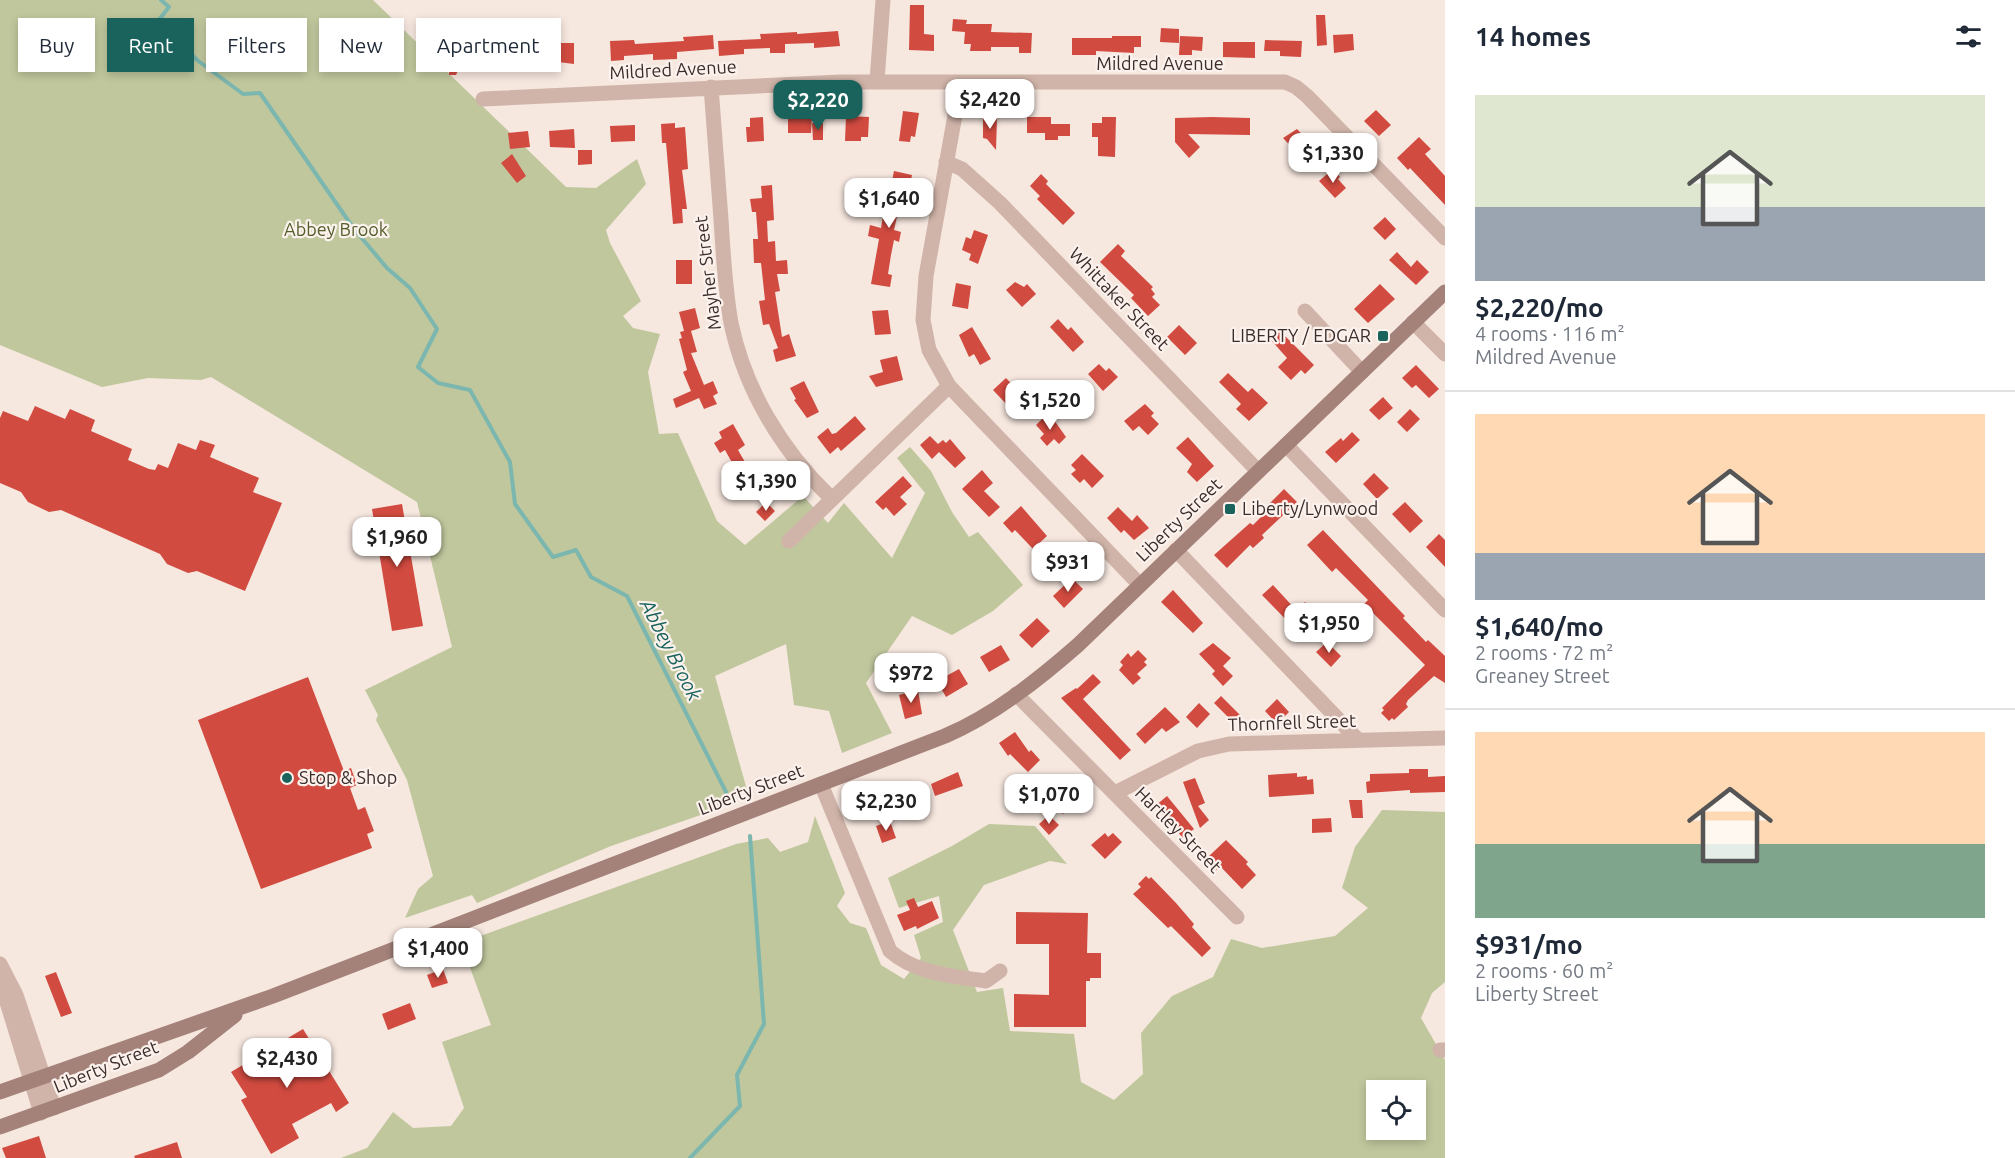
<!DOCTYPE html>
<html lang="en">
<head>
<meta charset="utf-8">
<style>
	:root { --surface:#fff; --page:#f2f2f3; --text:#1f2937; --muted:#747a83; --line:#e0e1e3; --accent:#1a635c }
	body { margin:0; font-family:Ubuntu,sans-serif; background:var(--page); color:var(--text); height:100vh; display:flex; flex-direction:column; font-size:22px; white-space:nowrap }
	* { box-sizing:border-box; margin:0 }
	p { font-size:20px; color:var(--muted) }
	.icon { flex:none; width:33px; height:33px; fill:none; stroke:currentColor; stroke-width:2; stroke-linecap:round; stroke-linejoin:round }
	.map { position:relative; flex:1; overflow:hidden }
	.panel { display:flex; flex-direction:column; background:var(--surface); width:570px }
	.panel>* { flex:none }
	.top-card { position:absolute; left:18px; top:18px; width:570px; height:54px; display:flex; gap:12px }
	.fabs { position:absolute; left:1366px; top:1080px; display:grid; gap:12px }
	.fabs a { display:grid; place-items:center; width:60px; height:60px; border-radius:0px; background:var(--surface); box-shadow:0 3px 9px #0003; font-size:30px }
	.price { position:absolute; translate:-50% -51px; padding:0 14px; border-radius:12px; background:#fff; color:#222; font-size:20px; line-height:39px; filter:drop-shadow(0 2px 3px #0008) }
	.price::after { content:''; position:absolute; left:50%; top:36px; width:18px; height:14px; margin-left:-9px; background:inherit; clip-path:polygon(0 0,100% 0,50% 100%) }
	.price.current { background:var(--accent); color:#fff }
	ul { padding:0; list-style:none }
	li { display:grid; align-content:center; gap:12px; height:318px; padding:0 30px }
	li+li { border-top:2px solid var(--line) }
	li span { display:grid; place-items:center; height:186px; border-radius:0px; color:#555 }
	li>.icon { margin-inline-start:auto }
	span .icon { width:108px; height:108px; fill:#fffc; stroke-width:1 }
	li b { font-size:26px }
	h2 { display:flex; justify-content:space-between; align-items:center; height:72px; padding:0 30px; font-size:26px }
	.chip { padding:0 21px; border-radius:0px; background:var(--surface); box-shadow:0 3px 9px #0003; font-size:21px; line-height:54px }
	.chip.current { background:var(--accent); color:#fff }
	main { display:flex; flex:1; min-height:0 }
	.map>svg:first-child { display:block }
	.green { fill:#c0c79d; fill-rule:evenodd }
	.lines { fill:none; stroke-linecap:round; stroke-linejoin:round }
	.stream { stroke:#7bb6af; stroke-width:4 }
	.building { fill:#d24b40 }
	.minor { stroke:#d0b4a9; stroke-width:15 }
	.secondary { stroke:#a4827a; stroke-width:15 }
	.poi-dot { fill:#1a635c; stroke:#fcf2ed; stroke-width:2 }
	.labels { text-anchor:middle; stroke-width:4.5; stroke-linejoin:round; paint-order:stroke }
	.street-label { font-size:18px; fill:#3c2c2a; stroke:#fcf2ed }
	.park-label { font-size:18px; fill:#535e2a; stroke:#fcf2ed }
	.poi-label { font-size:18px; fill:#3c2c2a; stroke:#fcf2ed; text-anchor:start }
	.water-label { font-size:20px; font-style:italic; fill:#1a635c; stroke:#fcf2ed }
</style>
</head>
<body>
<main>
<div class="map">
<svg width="1445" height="1158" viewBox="0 0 1445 1158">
	<rect width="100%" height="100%" fill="#f6e7df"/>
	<path class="green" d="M 0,0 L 373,0 L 566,187 L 596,188 L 637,159 L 646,184 L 606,230 L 610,243 L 641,301 L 623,316 L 633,328 L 660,334 L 648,372 L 659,434 L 678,433 L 717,521 L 745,545 L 803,496 L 828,523 L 844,503 L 892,558 L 925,493 L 897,458 L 910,447 L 931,471 L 952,512 L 969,537 L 978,532 L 1023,585 L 993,611 L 952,635 L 912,616 L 866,683 L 892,733 L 842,753 L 829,711 L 794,705 L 786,644 L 715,676 L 747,790 L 723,800 L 721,808 L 611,846 L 477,903 L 472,895 L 405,918 L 418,889 L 433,876 L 407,780 L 376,720 L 378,715 L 365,690 L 452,647 L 417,502 L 211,377 L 201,380 L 148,378 L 102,387 L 0,345 Z
		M 1382,810 L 1445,812 L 1445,982 L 1432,993 L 1421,1018 L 1445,1060 L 1445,1158 L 341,1158 L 367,1148 L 393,1112 L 413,1128 L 451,1126 L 464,1108 L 442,1042 L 491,1025 L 461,943 L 736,844 L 768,838 L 780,852 L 808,842 L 815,816 L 845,893 L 837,906 L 850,923 L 866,928 L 881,965 L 904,979 L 921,958 L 914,935 L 943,922 L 939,896 L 899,908 L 888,878 L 952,846 L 989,824 L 1035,826 L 1067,864 L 1050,861 L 984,885 L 953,930 L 977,992 L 1003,988 L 1010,1031 L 1074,1034 L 1081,1082 L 1114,1100 L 1143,1074 L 1141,1033 L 1172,996 L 1213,977 L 1231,939 L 1262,948 L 1335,936 L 1368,908 L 1342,888 L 1355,847 ZM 1377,1090 L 1416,1090 L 1416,1130 L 1377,1130 Z"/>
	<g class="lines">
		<path class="stream" d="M 161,0 L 169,7 L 158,21 L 197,60 L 243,94 L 260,93 L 354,229 L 387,268 L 410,288 L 437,329 L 418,367 L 438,383 L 470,390 L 510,462 L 515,504 L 553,557 L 576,550 L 591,577 L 627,596 L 726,792
			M 690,1158 L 740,1106 L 737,1075 L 764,1024 L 750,836"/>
	</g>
	<path class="building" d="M 910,5 L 924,5 L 924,34 L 934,35 L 934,51 L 909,50 Z
		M 1316,15 L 1325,15 L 1327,45 L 1317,46 Z
		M 953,19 L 967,20 L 966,24 L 992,24 L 991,32 L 1032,33 L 1031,53 L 1019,53 L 1019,47 L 991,47 L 991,51 L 970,51 L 971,44 L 964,44 L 965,32 L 952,31 Z
		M 1161,28 L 1179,29 L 1179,43 L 1160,42 Z
		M 838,31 L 840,46 L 814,48 L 814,43 L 785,44 L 785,53 L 770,53 L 770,48 L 744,49 L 744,54 L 719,56 L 718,41 L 761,39 L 760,34 L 797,32 L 797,34 Z
		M 1353,34 L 1354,50 L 1334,53 L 1333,35 Z
		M 713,35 L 714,49 L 677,52 L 677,59 L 653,60 L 653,54 L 624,56 L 624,60 L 611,61 L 610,41 L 634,40 L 635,44 L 684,41 L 683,37 Z
		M 1112,36 L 1141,36 L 1141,47 L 1134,47 L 1134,53 L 1096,51 L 1096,55 L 1072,55 L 1072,38 L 1112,38 Z
		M 1180,36 L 1203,37 L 1202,51 L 1192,50 L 1192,55 L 1179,55 Z
		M 1265,40 L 1302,41 L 1301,57 L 1280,56 L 1280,51 L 1264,51 Z
		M 1223,42 L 1255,42 L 1255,58 L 1223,57 Z
		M 550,43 L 574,43 L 574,64 L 550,61 Z
		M 435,44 L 459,44 L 458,50 L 471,49 L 472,66 L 460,66 L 456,75 L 449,75 L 449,56 L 426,62 L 422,48 Z
		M 527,49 L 528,67 L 508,68 L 508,50 Z
		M 1376,110 L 1391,125 L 1379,136 L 1364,121 Z
		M 903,111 L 919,113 L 915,137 L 911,136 L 910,142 L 899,141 Z
		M 788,116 L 812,116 L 811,133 L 788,133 Z
		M 846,116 L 869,117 L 868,137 L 861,137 L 861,141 L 845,141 Z
		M 763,117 L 764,141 L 747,142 L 746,127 L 750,127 L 750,118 Z
		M 983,117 L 997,118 L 996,150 L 987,139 L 983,138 Z
		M 1027,117 L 1051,117 L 1051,124 L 1070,124 L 1070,136 L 1058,136 L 1058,140 L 1045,140 L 1045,133 L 1027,133 Z
		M 1102,117 L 1116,117 L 1115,157 L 1098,156 L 1098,137 L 1092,137 L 1092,123 L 1102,123 Z
		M 1212,117 L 1250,118 L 1250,135 L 1188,134 L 1200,147 L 1189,158 L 1175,142 L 1175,118 Z
		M 675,123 L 675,128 L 685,127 L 688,169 L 682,170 L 687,209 L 682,209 L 683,223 L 673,224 L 666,143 L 662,143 L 661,124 Z
		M 812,123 L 823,123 L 823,140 L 813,140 Z
		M 635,125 L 635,141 L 611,142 L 610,126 Z
		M 574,129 L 575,148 L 550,147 L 549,131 Z
		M 1297,129 L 1311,144 L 1299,155 L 1283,138 Z
		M 528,131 L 530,147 L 510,149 L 508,133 Z
		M 1419,137 L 1431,149 L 1425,154 L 1445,176 L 1445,205 L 1410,168 L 1408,170 L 1397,158 Z
		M 578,150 L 592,150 L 592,164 L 578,165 Z
		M 512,154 L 526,176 L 517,183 L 501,163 Z
		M 1333,169 L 1340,177 L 1338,179 L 1346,188 L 1335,198 L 1319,181 Z
		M 894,171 L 912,175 L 906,204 L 900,203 L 894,230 L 901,232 L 899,242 L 894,240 L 891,255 L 888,274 L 892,275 L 890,287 L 871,284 L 879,239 L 868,236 L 870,225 L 881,228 L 883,216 L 885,216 Z
		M 1041,174 L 1048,181 L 1046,184 L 1075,213 L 1063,225 L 1037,199 L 1040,196 L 1030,186 Z
		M 772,185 L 774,220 L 767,221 L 768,242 L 775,241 L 776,261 L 787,260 L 788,274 L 777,274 L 780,291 L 775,292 L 782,337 L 789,334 L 796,356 L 776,362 L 773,350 L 778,348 L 769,324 L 763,325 L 759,301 L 765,300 L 761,263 L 754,263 L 753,239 L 758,239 L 756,212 L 752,212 L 750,199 L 762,198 L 761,186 Z
		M 1385,217 L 1396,229 L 1385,240 L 1373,228 Z
		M 974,230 L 988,235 L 978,264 L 969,260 L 971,254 L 962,250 L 966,237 L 971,239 Z
		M 1118,244 L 1125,251 L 1121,256 L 1153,287 L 1151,289 L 1155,294 L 1152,297 L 1160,305 L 1148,316 L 1131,298 L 1134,295 L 1100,262 Z
		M 1397,252 L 1411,267 L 1417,260 L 1429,272 L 1416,285 L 1389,260 Z
		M 676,260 L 692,260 L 692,284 L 676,284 Z
		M 1015,282 L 1024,287 L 1027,284 L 1036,294 L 1022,307 L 1006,290 Z
		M 956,283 L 971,286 L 968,309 L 952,306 Z
		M 1380,284 L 1395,299 L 1368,323 L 1354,309 Z
		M 695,308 L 700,328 L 691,331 L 697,352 L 691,353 L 704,385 L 713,381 L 718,393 L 713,396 L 717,404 L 704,409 L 699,398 L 676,408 L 673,399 L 691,391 L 683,372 L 687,370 L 679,339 L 682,338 L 680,332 L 684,331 L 679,312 Z
		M 888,310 L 891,334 L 875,335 L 872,311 Z
		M 1058,319 L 1068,330 L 1071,327 L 1084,342 L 1073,352 L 1050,327 Z
		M 1179,325 L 1197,343 L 1185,355 L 1167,337 Z
		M 972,327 L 991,359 L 980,365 L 974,354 L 969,357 L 959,335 Z
		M 1280,331 L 1314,365 L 1305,374 L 1301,370 L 1291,380 L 1278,367 L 1287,358 L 1271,340 Z
		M 897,356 L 903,380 L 876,387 L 869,376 L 883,372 L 880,360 Z
		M 1099,364 L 1106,371 L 1109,368 L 1118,377 L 1103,391 L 1088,374 Z
		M 1416,365 L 1439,389 L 1429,398 L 1416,385 L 1412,388 L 1402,378 Z
		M 1228,373 L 1248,392 L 1252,388 L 1268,403 L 1249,421 L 1236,409 L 1241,404 L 1219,382 Z
		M 1006,378 L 1023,396 L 1010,408 L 993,390 Z
		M 804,381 L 819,412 L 807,418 L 794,400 L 796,399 L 790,388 Z
		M 1383,397 L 1393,408 L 1379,420 L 1369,410 Z
		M 1145,404 L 1154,413 L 1151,416 L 1159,424 L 1148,435 L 1139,426 L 1133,431 L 1124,421 Z
		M 35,406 L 65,419 L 70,409 L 95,420 L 91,431 L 132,449 L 128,460 L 149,469 L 155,470 L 158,464 L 168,468 L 178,443 L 196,450 L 200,440 L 215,445 L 210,457 L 259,478 L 253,492 L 282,503 L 245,591 L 197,571 L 188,573 L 167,564 L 160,554 L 61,510 L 49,512 L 28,502 L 21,492 L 0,483 L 0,418 L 3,411 L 28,421 Z
		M 1410,409 L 1420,419 L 1407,432 L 1397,422 Z
		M 1046,415 L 1054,420 L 1066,437 L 1059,444 L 1054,439 L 1047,446 L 1040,438 L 1044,434 L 1036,425 Z
		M 855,416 L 866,429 L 841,451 L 838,447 L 830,454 L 817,437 L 828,428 L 832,434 L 836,433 Z
		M 733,424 L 745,445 L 738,450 L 745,462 L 735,468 L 725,450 L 720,453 L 714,443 L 722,438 L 719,432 Z
		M 1352,432 L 1360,440 L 1336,463 L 1325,452 L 1341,438 L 1343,441 Z
		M 930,436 L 938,444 L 943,440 L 946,443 L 950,439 L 966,458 L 955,468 L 939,452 L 932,459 L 920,445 Z
		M 1188,437 L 1214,466 L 1197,482 L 1187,472 L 1192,464 L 1176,448 Z
		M 1082,454 L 1104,476 L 1092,488 L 1084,479 L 1080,483 L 1071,474 L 1076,470 L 1071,465 Z
		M 982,470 L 993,483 L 984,491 L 1000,507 L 989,517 L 962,489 Z
		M 1374,473 L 1389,488 L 1377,499 L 1363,484 Z
		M 764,475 L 778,491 L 766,501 L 753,485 Z
		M 903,476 L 912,486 L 900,497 L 907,504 L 894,516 L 886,507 L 883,510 L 875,502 Z
		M 1284,489 L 1297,502 L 1262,535 L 1264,538 L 1253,548 L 1250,545 L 1227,568 L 1214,555 L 1250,523 L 1253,525 L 1271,507 L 1268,505 Z
		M 766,502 L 775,511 L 765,521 L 756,512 Z
		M 1405,502 L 1423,521 L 1410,533 L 1392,514 Z
		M 402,504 L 423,626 L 392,631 L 372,509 Z
		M 1021,506 L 1047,536 L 1033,549 L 1015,530 L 1012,533 L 1003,523 Z
		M 1118,507 L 1132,521 L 1137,515 L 1149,528 L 1134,540 L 1124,530 L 1121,533 L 1107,518 Z
		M 1323,530 L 1405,616 L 1403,618 L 1426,642 L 1428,640 L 1445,656 L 1445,683 L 1434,676 L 1408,700 L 1406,704 L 1408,707 L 1394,720 L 1392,718 L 1389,721 L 1381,713 L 1384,710 L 1382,708 L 1425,665 L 1364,604 L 1368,600 L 1336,568 L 1332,572 L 1307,545 Z
		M 1439,534 L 1445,540 L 1445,567 L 1426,547 Z
		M 1072,578 L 1083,589 L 1064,608 L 1053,596 Z
		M 1273,585 L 1297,611 L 1305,602 L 1312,609 L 1304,618 L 1311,625 L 1301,635 L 1262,595 Z
		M 1173,590 L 1203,623 L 1193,633 L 1161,602 Z
		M 1037,618 L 1050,631 L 1032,648 L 1019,635 Z
		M 1327,642 L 1341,656 L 1331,667 L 1316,652 Z
		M 1213,643 L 1231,658 L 1223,666 L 1233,676 L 1223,686 L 1212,674 L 1215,671 L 1199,654 Z
		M 1001,645 L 1010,660 L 989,672 L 980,657 Z
		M 1138,650 L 1147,659 L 1144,662 L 1147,665 L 1137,674 L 1141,678 L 1133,685 L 1119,670 L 1123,665 L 1120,662 L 1128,653 L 1131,657 Z
		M 959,669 L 968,684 L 946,697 L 937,681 Z
		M 1093,674 L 1101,682 L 1083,699 L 1131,750 L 1120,760 L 1061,698 L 1076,688 L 1077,689 Z
		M 308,677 L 344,771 L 351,768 L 357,785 L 350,788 L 358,810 L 365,807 L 374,831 L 367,834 L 372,848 L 261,889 L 198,720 Z
		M 918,690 L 922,714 L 905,719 L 899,695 Z
		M 1221,696 L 1240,715 L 1233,722 L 1214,703 Z
		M 1277,699 L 1289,712 L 1277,724 L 1265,711 Z
		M 1199,703 L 1210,714 L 1197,728 L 1186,717 Z
		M 1165,707 L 1180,722 L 1166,732 L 1162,728 L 1145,744 L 1136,734 Z
		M 1015,732 L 1029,752 L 1031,750 L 1040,760 L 1028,772 L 1010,754 L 1008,756 L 999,743 Z
		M 1409,769 L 1428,769 L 1428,777 L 1445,776 L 1445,792 L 1410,793 L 1410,790 L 1367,793 L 1366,782 L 1370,781 L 1370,774 L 1409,773 Z
		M 958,772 L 963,786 L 935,796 L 931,784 Z
		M 1297,773 L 1297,777 L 1307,776 L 1307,780 L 1313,779 L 1314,794 L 1269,797 L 1268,775 Z
		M 1195,778 L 1205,803 L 1198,806 L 1209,820 L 1200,828 L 1183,782 Z
		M 1070,783 L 1082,795 L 1063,814 L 1052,803 Z
		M 906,790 L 913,806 L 892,813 L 887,797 Z
		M 1167,796 L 1194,829 L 1183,838 L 1155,806 Z
		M 1349,800 L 1362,800 L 1363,818 L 1352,818 Z
		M 1049,815 L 1059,825 L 1049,835 L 1039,824 Z
		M 1331,818 L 1332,832 L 1312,833 L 1312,819 Z
		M 890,821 L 896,838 L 882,843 L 876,826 Z
		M 1105,833 L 1108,837 L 1113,833 L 1122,842 L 1105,859 L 1091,845 Z
		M 1226,840 L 1248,862 L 1246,864 L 1256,875 L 1242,889 L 1220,866 L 1216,870 L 1209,862 L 1211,860 L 1208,857 Z
		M 1146,876 L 1149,879 L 1151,877 L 1176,903 L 1194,924 L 1192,927 L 1211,948 L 1202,957 L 1171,926 L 1168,928 L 1133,894 L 1141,887 L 1138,884 Z
		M 914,898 L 918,907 L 932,901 L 939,918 L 917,929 L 916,926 L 904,931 L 897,915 L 910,910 L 906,901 Z
		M 1016,912 L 1088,913 L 1087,953 L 1101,953 L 1101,978 L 1090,978 L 1090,981 L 1086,981 L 1086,1027 L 1014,1027 L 1014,994 L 1049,995 L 1049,944 L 1016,944 Z
		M 443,969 L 448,983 L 432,988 L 427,975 Z
		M 56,972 L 72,1013 L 61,1017 L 45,976 Z
		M 410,1003 L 416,1019 L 388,1030 L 382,1014 Z
		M 303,1029 L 349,1103 L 336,1112 L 331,1103 L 292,1124 L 299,1138 L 271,1154 L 241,1100 L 247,1097 L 231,1072 Z
		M 39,1136 L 46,1158 L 6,1158 L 2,1148 Z
		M 177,1142 L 182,1158 L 135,1158 L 134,1156 Z"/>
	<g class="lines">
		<path class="minor" d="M 877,81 L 883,0
			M 961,82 L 926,276 L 923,320 L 929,350 L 949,386 L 1140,585
			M 711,87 C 714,131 718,175 721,219 C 723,253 725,289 731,323 C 745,390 782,451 831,498
			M 483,99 L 841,82 L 1285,82 L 1296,87 L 1307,96 L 1445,238
			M 946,162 L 962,169 L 1000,203 L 1258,471
			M 1305,311 L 1362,372
			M 1413,322 L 1445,354
			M 1286,445 L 1445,610
			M 789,541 L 949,386
			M 1176,550 L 1358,740
			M 1016,694 L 1237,917
			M 821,784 L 890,951 C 916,974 953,976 986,981 L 1000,971
			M 1115,793 L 1198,751 L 1229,744 L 1445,738
			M 0,964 L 16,995 L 54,1108
			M 2,979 L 6,999 L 41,1113
			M 1440,1050 L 1445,1050"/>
		<path class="secondary" d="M 0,1092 L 273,996 L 945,736 C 994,715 1038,680 1078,645 L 1445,292
			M 0,1127 L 159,1070 L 188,1052 L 235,1015"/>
	</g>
	<g class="poi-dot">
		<rect x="1377" y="330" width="12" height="12" rx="3"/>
		<rect x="1224" y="503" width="12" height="12" rx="3"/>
		<circle cx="287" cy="778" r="6"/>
	</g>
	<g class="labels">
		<g class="street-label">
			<text x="1160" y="70">Mildred Avenue</text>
			<text transform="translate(673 70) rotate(-3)" y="6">Mildred Avenue</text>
			<text transform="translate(708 273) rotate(-97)" y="6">Mayher Street</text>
			<text transform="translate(1119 299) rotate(46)" y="6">Whittaker Street</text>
			<text transform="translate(1179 520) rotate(-44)" y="6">Liberty Street</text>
			<text transform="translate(1292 723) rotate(-2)" y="6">Thornfell Street</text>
			<text transform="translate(751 790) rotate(-21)" y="6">Liberty Street</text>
			<text transform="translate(1178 830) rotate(45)" y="6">Hartley Street</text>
			<text transform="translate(106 1067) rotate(-22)" y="6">Liberty Street</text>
		</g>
		<g class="park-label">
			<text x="336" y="236">Abbey Brook</text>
		</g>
		<g class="poi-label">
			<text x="1371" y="342" text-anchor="end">LIBERTY / EDGAR</text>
			<text x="1242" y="515">Liberty/Lynwood</text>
			<text x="299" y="784">Stop &amp; Shop</text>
		</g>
		<g class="water-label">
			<text transform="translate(671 650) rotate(63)" y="7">Abbey Brook</text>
		</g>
	</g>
</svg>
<div class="fabs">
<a><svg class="icon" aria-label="locate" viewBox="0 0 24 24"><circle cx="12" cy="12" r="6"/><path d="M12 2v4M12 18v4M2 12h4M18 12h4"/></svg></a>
</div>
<b class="price" style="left:990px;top:130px">$2,420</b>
<b class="price current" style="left:818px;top:131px">$2,220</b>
<b class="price" style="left:1333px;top:184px">$1,330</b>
<b class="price" style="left:889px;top:229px">$1,640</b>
<b class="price" style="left:1050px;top:431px">$1,520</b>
<b class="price" style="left:766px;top:512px">$1,390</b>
<b class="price" style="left:397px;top:568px">$1,960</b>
<b class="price" style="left:1068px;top:593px">$931</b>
<b class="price" style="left:1329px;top:654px">$1,950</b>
<b class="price" style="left:911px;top:704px">$972</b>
<b class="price" style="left:1049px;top:825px">$1,070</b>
<b class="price" style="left:886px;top:832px">$2,230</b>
<b class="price" style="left:438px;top:979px">$1,400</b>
<b class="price" style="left:287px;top:1089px">$2,430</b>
<div class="top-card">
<a class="chip">Buy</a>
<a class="chip current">Rent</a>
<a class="chip">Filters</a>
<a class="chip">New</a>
<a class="chip">Apartment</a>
</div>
</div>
<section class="panel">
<h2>14 homes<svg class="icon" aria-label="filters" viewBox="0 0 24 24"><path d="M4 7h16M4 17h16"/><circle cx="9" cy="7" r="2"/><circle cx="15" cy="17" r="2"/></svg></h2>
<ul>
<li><span style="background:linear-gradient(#dfe7d0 60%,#9aa5b1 0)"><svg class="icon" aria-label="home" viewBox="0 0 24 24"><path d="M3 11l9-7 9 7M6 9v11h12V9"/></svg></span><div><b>$2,220/mo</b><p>4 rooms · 116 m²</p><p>Mildred Avenue</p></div></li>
<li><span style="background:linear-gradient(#ffd9b3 75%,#9aa5b1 0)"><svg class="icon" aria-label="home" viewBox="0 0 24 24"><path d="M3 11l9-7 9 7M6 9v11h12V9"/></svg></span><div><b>$1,640/mo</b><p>2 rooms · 72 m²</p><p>Greaney Street</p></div></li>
<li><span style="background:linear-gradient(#ffd9b3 60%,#7fa58c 0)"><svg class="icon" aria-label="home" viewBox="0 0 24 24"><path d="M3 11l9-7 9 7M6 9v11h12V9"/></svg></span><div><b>$931/mo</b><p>2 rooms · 60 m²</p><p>Liberty Street</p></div></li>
</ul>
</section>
</main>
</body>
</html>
